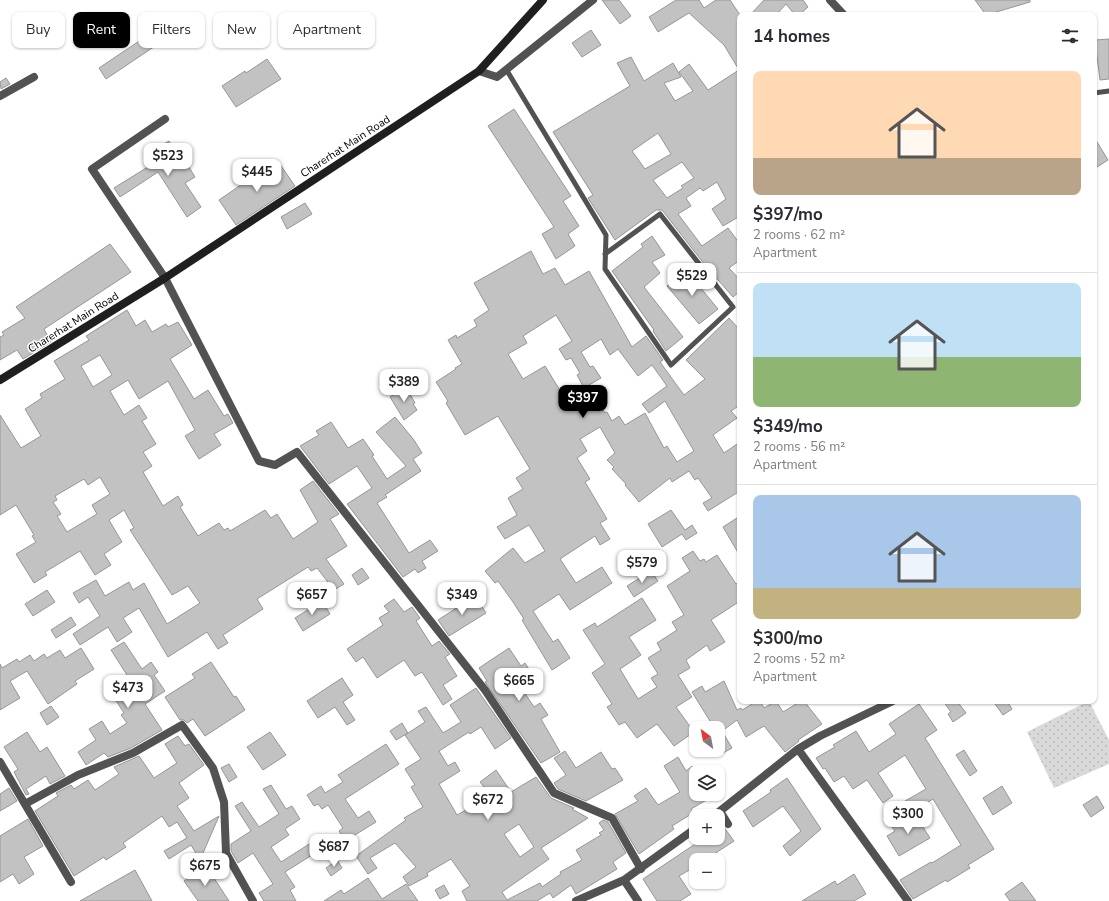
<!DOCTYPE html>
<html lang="en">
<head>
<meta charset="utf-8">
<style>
	:root { --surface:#fff; --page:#f7f7f7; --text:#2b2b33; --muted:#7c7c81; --line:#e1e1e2; --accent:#000 }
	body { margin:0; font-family:"Nunito Sans",sans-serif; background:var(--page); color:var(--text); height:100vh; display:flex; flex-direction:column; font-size:15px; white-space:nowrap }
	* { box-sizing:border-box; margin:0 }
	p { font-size:13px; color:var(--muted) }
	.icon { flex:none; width:22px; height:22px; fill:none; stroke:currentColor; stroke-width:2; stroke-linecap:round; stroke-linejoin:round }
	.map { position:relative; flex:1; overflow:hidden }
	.drawer { position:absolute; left:737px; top:12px; width:360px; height:692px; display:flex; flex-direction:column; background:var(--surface); border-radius:8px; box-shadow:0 1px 3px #0004 }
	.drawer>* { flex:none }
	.guide { position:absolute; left:12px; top:12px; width:380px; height:36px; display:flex; gap:8px }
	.needle { width:26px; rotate:328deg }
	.fabs { position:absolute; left:689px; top:721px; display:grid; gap:8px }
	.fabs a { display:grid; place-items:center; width:36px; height:36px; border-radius:8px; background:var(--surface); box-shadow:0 1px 3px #0004; font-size:20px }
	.price { position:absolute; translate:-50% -34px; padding:0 9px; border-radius:8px; background:#fff; color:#222; font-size:13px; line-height:26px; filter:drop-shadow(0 1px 2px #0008) }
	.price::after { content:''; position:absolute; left:50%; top:24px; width:12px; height:9px; margin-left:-6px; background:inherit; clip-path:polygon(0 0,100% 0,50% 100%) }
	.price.selected { background:var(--accent); color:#fff }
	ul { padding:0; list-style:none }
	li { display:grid; align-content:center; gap:8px; height:212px; padding:0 16px }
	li+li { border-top:1px solid var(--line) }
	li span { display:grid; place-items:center; height:124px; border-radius:8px; color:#555 }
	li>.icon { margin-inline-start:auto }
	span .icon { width:72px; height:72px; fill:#fffc; stroke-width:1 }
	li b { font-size:17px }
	h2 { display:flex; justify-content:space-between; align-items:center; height:48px; padding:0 16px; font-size:17px }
	.chip { padding:0 14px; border-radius:8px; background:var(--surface); box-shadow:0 1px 3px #0004; font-size:14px; line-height:36px }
	.chip.selected { background:var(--accent); color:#fff }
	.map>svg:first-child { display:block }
	.green { fill:url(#green-dots) }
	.building { fill:#c2c2c2; stroke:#969696; fill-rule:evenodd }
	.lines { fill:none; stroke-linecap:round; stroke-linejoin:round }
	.lane { stroke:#525252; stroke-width:5 }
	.street { stroke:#525252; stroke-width:8 }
	.secondary { stroke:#1f1f1f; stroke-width:8 }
	.labels { text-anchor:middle; stroke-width:3; stroke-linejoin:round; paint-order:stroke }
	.street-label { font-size:11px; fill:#000; stroke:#fff }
</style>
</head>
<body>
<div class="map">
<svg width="1109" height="901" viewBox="0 0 1109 901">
	<defs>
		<pattern id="green-dots" width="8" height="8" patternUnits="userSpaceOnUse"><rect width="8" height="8" fill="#d9d9d9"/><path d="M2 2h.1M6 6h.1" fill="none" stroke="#b8b8b8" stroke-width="1.8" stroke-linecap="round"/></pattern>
	</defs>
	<rect width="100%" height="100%" fill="#fff"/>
	<path class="green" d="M 1089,701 L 1109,740 L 1109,764 L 1054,788 L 1027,732 Z"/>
	<path class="building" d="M 602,0 L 619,0 L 631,16 L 620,24 Z
		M 676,0 L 699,0 L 704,8 L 716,0 L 730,0 L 740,15 L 740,216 L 723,226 L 712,209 L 726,199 L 717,182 L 703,191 L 700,188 L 686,198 L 691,206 L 678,214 L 702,246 L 728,228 L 737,240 L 740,247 L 740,260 L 729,268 L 740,280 L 740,291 L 733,297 L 705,265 L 662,210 L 656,210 L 615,240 L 588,198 L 593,195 L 553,132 L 630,86 L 617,63 L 631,57 L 644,81 L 673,63 L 681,77 L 664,83 L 675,101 L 693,91 L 679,72 L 689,64 L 708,90 L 739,70 L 724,45 L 689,13 L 658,32 L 649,17 ZM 658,133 L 671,154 L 645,169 L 632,151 ZM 682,162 L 694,178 L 681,186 L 683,188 L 667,198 L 653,180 Z
		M 764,0 L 803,0 L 808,7 L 799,15 L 795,15 L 786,4 L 776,15 L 750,15 Z
		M 975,0 L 1030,0 L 1030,2 L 986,15 Z
		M 178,15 L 185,26 L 106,79 L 99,68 Z
		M 591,30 L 601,45 L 582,57 L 572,43 Z
		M 1109,39 L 1109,79 L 1100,80 L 1095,40 Z
		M 267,59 L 281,79 L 236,107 L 222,86 L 245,71 L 246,73 Z
		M 6,78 L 10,84 L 1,89 L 0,82 Z
		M 514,109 L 571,196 L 563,201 L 579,226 L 568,234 L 575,246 L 556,259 L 542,234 L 554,227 L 488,126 Z
		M 1094,137 L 1108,160 L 1094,169 Z
		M 169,141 L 175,150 L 182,145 L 189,156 L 184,159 L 195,177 L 185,183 L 201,207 L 187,217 L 158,172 L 120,197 L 114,188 L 159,160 L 153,150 Z
		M 277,160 L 295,186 L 236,225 L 219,200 Z
		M 305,203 L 312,214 L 287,229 L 281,217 Z
		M 652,236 L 665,255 L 652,262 L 660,273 L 644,287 L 683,337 L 666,351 L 653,331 L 654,330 L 612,271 L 643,247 L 641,244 Z
		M 110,244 L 131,272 L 44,329 L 51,342 L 23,359 L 17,350 L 0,360 L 0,337 L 4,335 L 2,332 L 25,318 L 16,307 Z
		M 531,251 L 543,274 L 555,268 L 565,285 L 589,271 L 632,347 L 646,336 L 663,360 L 660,362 L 684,395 L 705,379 L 686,360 L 729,318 L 740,330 L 740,405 L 731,411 L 737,418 L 713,435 L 724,453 L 740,442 L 740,491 L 708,511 L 703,503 L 712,498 L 698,478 L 695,480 L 689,471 L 672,482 L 670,478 L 639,502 L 625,485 L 626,484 L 612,469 L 614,467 L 607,460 L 615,453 L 600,427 L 580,439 L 587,451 L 577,458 L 590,479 L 585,482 L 607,519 L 600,523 L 610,539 L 600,545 L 595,536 L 560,559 L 576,583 L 602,567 L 612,583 L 570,610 L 559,594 L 533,611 L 553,642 L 558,639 L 570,658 L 552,670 L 522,620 L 524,619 L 513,602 L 498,581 L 495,583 L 485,571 L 513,548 L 525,563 L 545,551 L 529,525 L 505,539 L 497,527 L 517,515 L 508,498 L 523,489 L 516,478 L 530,469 L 498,416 L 465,435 L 446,403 L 448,401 L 436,382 L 456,369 L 455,368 L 462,364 L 448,340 L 456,335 L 457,338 L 477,326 L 474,320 L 489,310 L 474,283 ZM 556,315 L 572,341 L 559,349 L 566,360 L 571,358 L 580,373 L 577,375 L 584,388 L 601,378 L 593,366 L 590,367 L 581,352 L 601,339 L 610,355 L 618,349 L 638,376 L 652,365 L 667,386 L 642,404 L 649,413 L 665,401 L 694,451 L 677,462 L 667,446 L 664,448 L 645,413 L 625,425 L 619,416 L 612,421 L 607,412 L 605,413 L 589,388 L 570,399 L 564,390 L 561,392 L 545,366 L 523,379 L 508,354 L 527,343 L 523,336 Z
		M 686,270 L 718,309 L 699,324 L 667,286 Z
		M 127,310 L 136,326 L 145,320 L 152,332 L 166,324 L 168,327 L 178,322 L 192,345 L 170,359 L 194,399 L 208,390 L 224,416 L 228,414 L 233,423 L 214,434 L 221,445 L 199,459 L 185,436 L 195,430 L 168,381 L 139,399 L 128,380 L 110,391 L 124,415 L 139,405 L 147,418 L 142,421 L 156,444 L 143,452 L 152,466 L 143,472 L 163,506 L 178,496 L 183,505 L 180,507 L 198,536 L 219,523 L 224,530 L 228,528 L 230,531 L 265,510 L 271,518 L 277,514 L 293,539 L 318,522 L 300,490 L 313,481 L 339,514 L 330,519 L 347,546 L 326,559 L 344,584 L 334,590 L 317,568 L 311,571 L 308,567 L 257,599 L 263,609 L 223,635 L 228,643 L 218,649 L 207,632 L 168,657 L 139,608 L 123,618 L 132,632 L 117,642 L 108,627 L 80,645 L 73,634 L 100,616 L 88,597 L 79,603 L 73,593 L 96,580 L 105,596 L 129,582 L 133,590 L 144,583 L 167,624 L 200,603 L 188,586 L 172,595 L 130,530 L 134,528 L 124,510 L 109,520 L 122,542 L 104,554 L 111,565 L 95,575 L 80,551 L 45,572 L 47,575 L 34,583 L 16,554 L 36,542 L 32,536 L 34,535 L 16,505 L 0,515 L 0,415 L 21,448 L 41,436 L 25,409 L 42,398 L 40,394 L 65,379 L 54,361 L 89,340 L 86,336 ZM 100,355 L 112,375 L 93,387 L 81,366 ZM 100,477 L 110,494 L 92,505 L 97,514 L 67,532 L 57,516 L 61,514 L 53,502 L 57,500 L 55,496 L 84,479 L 88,485 Z
		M 406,387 L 415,403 L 413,404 L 417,410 L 404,420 L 390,397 Z
		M 395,417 L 414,440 L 422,453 L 413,459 L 421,471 L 385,495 L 387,497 L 377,503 L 409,553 L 430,540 L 438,551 L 422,561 L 426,568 L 418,573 L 415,569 L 403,577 L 347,504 L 372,488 L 357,466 L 329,484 L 300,446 L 319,435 L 316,431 L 331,422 L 348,448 L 363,439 L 374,455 L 372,456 L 387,479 L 406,466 L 376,432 Z
		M 671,510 L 685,530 L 692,525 L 697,533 L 686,540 L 682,534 L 662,547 L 648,524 Z
		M 740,516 L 740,556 L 723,527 Z
		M 693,551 L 700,561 L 704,559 L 706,562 L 717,555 L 736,584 L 740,582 L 740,601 L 711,620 L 725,642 L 710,651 L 707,645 L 686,660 L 690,668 L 678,675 L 692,697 L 676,707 L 694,732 L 674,746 L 657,724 L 637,738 L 625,722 L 619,725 L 607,707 L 612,704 L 592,673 L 605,664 L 583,630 L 595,623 L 597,627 L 642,598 L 656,620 L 629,637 L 641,655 L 620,669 L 638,699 L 657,687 L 651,678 L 658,674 L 648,658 L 661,650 L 657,643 L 677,630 L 672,622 L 684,615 L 667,586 L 690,571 L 682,558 Z
		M 362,568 L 369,578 L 358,585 L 352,575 Z
		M 651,571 L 658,581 L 634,597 L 627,586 Z
		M 47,590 L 55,602 L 33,616 L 25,604 Z
		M 475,596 L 486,613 L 449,636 L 438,620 Z
		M 394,599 L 404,612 L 412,607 L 420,618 L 416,621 L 432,646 L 439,641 L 450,654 L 445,657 L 457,676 L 443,685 L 452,699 L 443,705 L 422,672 L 415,676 L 404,660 L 377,678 L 363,657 L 356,662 L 347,649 L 383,625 L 379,618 L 389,612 L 384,606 Z
		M 322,601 L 330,614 L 303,631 L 295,618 Z
		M 71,617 L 76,625 L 56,638 L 51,630 Z
		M 124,642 L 142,669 L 151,662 L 158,672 L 154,675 L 165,691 L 145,704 L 162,730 L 131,748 L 108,757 L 104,753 L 86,765 L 78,752 L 96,740 L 89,729 L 102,721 L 110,734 L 127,723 L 121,715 L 124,713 L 113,696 L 111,697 L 106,690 L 127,675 L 111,650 Z
		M 81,648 L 94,669 L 75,681 L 77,684 L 48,704 L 27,671 L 10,681 L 20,698 L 0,710 L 0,664 L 2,668 L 17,659 L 19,662 L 30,655 L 34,661 L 44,654 L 47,658 L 60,650 L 65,658 Z
		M 509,648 L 521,666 L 525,663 L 534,677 L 520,686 L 534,707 L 540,703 L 548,715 L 541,719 L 560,752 L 541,763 L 485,682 L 487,681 L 479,668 Z
		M 211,662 L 234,697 L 236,696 L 245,710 L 205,736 L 193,719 L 187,723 L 184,720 L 180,720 L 165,697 L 195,678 L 192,674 Z
		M 342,678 L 353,695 L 343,702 L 355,720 L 347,725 L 335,707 L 318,718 L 307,701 Z
		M 724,681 L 737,710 L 741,708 L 742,710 L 757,701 L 760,701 L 764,708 L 776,701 L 783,712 L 801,701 L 804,701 L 822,724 L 798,740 L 799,741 L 785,752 L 764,726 L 746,737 L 737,720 L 722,731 L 732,748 L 718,756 L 718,728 L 700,728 L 710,721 L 692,692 L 702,686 L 705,692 Z
		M 476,688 L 511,738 L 495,749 L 481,727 L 470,734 L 469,732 L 439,751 L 448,766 L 455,762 L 460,771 L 439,784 L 457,815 L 491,796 L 480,782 L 496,770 L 511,792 L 536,777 L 551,798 L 574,808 L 572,809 L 588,818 L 541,848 L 549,859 L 502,892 L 507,900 L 540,883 L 542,887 L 561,874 L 560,872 L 582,860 L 576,850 L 601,835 L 599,833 L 604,830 L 599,823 L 603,820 L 608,822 L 626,853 L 613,862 L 617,869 L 576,894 L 571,885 L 553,898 L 550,893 L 537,901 L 467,901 L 462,891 L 470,886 L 451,859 L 427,873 L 428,876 L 409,886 L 403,877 L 416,867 L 395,843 L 370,858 L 377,868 L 368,874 L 356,856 L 406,820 L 404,818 L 423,807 L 411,787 L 415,785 L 405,769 L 421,759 L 405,735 L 425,722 L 418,711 L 426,707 L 443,733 L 461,722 L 450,705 ZM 519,824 L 534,847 L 520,857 L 504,834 Z
		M 943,701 L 957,701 L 966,713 L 953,722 L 948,714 L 951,712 Z
		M 1000,701 L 1007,701 L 1012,709 L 1003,715 L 995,704 Z
		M 919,704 L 937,730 L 925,738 L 994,849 L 968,865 L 970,868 L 947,882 L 946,880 L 913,899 L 900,880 L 931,862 L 932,863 L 961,845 L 933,799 L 912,812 L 905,801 L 926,789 L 905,755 L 878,773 L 893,796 L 883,803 L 867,780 L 853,789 L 844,776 L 834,782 L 825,768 L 823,769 L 816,758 L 835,747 L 833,745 L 856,731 L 869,752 L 896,734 L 889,724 Z
		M 51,706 L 59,717 L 47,725 L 40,713 Z
		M 402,723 L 408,733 L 396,740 L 390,731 Z
		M 27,732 L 40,752 L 47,747 L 65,776 L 50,784 L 46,776 L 26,789 L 29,794 L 26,795 L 14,772 L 18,769 L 4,747 Z
		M 270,732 L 286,755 L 263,770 L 247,747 Z
		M 178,736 L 185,746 L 189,744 L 204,765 L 179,783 L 189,798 L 177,806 L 194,831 L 219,816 L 200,860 L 191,845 L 169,859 L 164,851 L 187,838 L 177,822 L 169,827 L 162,816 L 123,843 L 126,847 L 106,860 L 104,857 L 74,876 L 35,811 L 58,796 L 56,793 L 71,785 L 74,789 L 88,780 L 95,790 L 119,774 L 114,767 L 139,756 L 154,778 L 177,763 L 165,744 Z
		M 386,744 L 399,764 L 345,799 L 358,818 L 369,811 L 376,822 L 345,841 L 339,831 L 343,828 L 328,805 L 322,809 L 318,804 L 314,806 L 307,795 L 321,786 L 325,793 L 343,782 L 338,775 Z
		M 964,750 L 977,771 L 970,776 L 956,755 Z
		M 565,751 L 576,768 L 601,752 L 612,769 L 615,768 L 623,780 L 586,801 L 558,789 L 554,783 L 566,775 L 554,758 Z
		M 678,757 L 686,771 L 692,766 L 696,771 L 696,794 L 717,794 L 691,809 L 693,813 L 672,826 L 674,829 L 639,854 L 615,814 L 638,801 L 634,796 L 646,788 L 658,805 L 680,792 L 664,766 Z
		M 229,764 L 237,777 L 229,782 L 221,768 Z
		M 787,778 L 821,829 L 790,856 L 783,846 L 801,831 L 783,806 L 753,827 L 743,811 L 771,792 L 770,790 Z
		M 271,785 L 286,809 L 292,806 L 300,819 L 285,829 L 289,835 L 271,847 L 281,862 L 314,841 L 320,850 L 285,872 L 295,887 L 290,890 L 296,901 L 264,901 L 259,893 L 273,884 L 253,853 L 238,863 L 231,851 L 231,844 L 251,831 L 235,806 L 242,802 L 259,827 L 279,814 L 263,789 Z
		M 1002,786 L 1012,803 L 993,815 L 983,798 Z
		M 9,788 L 17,801 L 0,811 L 0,794 Z
		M 1097,796 L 1104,808 L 1091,817 L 1083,805 Z
		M 914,813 L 930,838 L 899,856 L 887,836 L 895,831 L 892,827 Z
		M 28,819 L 43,846 L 24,857 L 34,874 L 19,884 L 13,874 L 0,882 L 0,836 Z
		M 718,819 L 734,841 L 705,860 L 696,860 L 696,866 L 679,876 L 691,894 L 680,901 L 657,901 L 643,879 L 704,838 L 718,838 Z
		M 337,860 L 342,868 L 331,876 L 326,868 Z
		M 206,866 L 229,901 L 198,901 L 184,881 Z
		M 135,870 L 152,901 L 80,901 Z
		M 854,874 L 866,894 L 854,901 L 802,901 L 835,881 L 837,885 Z
		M 368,878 L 382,899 L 406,884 L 418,901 L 324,901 L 341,890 L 344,894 Z
		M 1022,882 L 1036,901 L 1010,901 L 1005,894 Z
		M 444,885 L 449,894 L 440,899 L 435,890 Z"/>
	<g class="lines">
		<path class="lane" d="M 506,69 L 606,235 L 605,269 L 671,365 L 733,307 L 660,214 L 605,254
			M 1094,93 L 1109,91"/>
		<path class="street" d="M 830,0 L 844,15
			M 479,71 L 497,77 L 593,0
			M 0,96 L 34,77
			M 165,119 L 92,169 L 165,278 L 259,461 L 275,465 L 297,452 L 485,690 L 554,793 L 612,818 L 641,869
			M 798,749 L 908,901
			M 0,762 L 71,882
			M 25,804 L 78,775 L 133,753 L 182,725 L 213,768 L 224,802 L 226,853 L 253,901
			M 720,811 L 798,749 L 820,736 L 893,701
			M 713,816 L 720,811 L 728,824
			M 624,880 L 638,901
			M 576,901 L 624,880 L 696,828"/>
		<path class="secondary" d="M 0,380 L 165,278 L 479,71 L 543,0"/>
	</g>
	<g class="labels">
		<g class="street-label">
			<text transform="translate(345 146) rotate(-33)" y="4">Charerhat Main Road</text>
			<text transform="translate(73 322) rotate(-32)" y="4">Charerhat Main Road</text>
		</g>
	</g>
</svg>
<div class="fabs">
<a><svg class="needle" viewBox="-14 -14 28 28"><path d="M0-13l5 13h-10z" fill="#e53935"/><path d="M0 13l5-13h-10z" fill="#7c7c81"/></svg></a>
<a><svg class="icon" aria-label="layers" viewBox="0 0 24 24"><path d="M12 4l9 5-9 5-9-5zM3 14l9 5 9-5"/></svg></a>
<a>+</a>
<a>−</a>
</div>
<b class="price" style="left:168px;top:177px">$523</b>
<b class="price" style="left:257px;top:193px">$445</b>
<b class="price" style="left:692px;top:297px">$529</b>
<b class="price" style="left:404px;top:403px">$389</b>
<b class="price selected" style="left:583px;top:419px">$397</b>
<b class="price" style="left:642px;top:584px">$579</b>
<b class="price" style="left:312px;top:616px">$657</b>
<b class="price" style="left:462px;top:616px">$349</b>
<b class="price" style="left:519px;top:702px">$665</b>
<b class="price" style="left:128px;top:709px">$473</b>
<b class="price" style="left:488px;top:821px">$672</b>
<b class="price" style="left:908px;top:835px">$300</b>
<b class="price" style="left:334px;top:868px">$687</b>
<b class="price" style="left:205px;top:887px">$675</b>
<div class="guide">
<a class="chip">Buy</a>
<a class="chip selected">Rent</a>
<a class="chip">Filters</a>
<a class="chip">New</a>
<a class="chip">Apartment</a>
</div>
<section class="drawer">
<h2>14 homes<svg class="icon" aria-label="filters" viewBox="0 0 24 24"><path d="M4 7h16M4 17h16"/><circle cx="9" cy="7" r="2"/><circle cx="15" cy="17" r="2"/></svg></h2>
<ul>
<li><span style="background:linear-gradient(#ffd9b3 70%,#b9a48a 0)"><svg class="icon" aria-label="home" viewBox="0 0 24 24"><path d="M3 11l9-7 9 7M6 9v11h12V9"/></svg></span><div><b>$397/mo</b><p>2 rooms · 62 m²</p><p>Apartment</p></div></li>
<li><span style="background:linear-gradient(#bfe0f5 60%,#8fb573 0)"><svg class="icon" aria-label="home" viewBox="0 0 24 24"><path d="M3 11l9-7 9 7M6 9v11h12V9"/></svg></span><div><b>$349/mo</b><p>2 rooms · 56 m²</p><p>Apartment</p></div></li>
<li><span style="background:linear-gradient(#a9c7e8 75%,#c2b280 0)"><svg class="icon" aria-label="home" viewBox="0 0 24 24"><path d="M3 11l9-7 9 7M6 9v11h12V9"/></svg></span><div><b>$300/mo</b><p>2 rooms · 52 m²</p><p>Apartment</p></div></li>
</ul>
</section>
</div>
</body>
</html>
